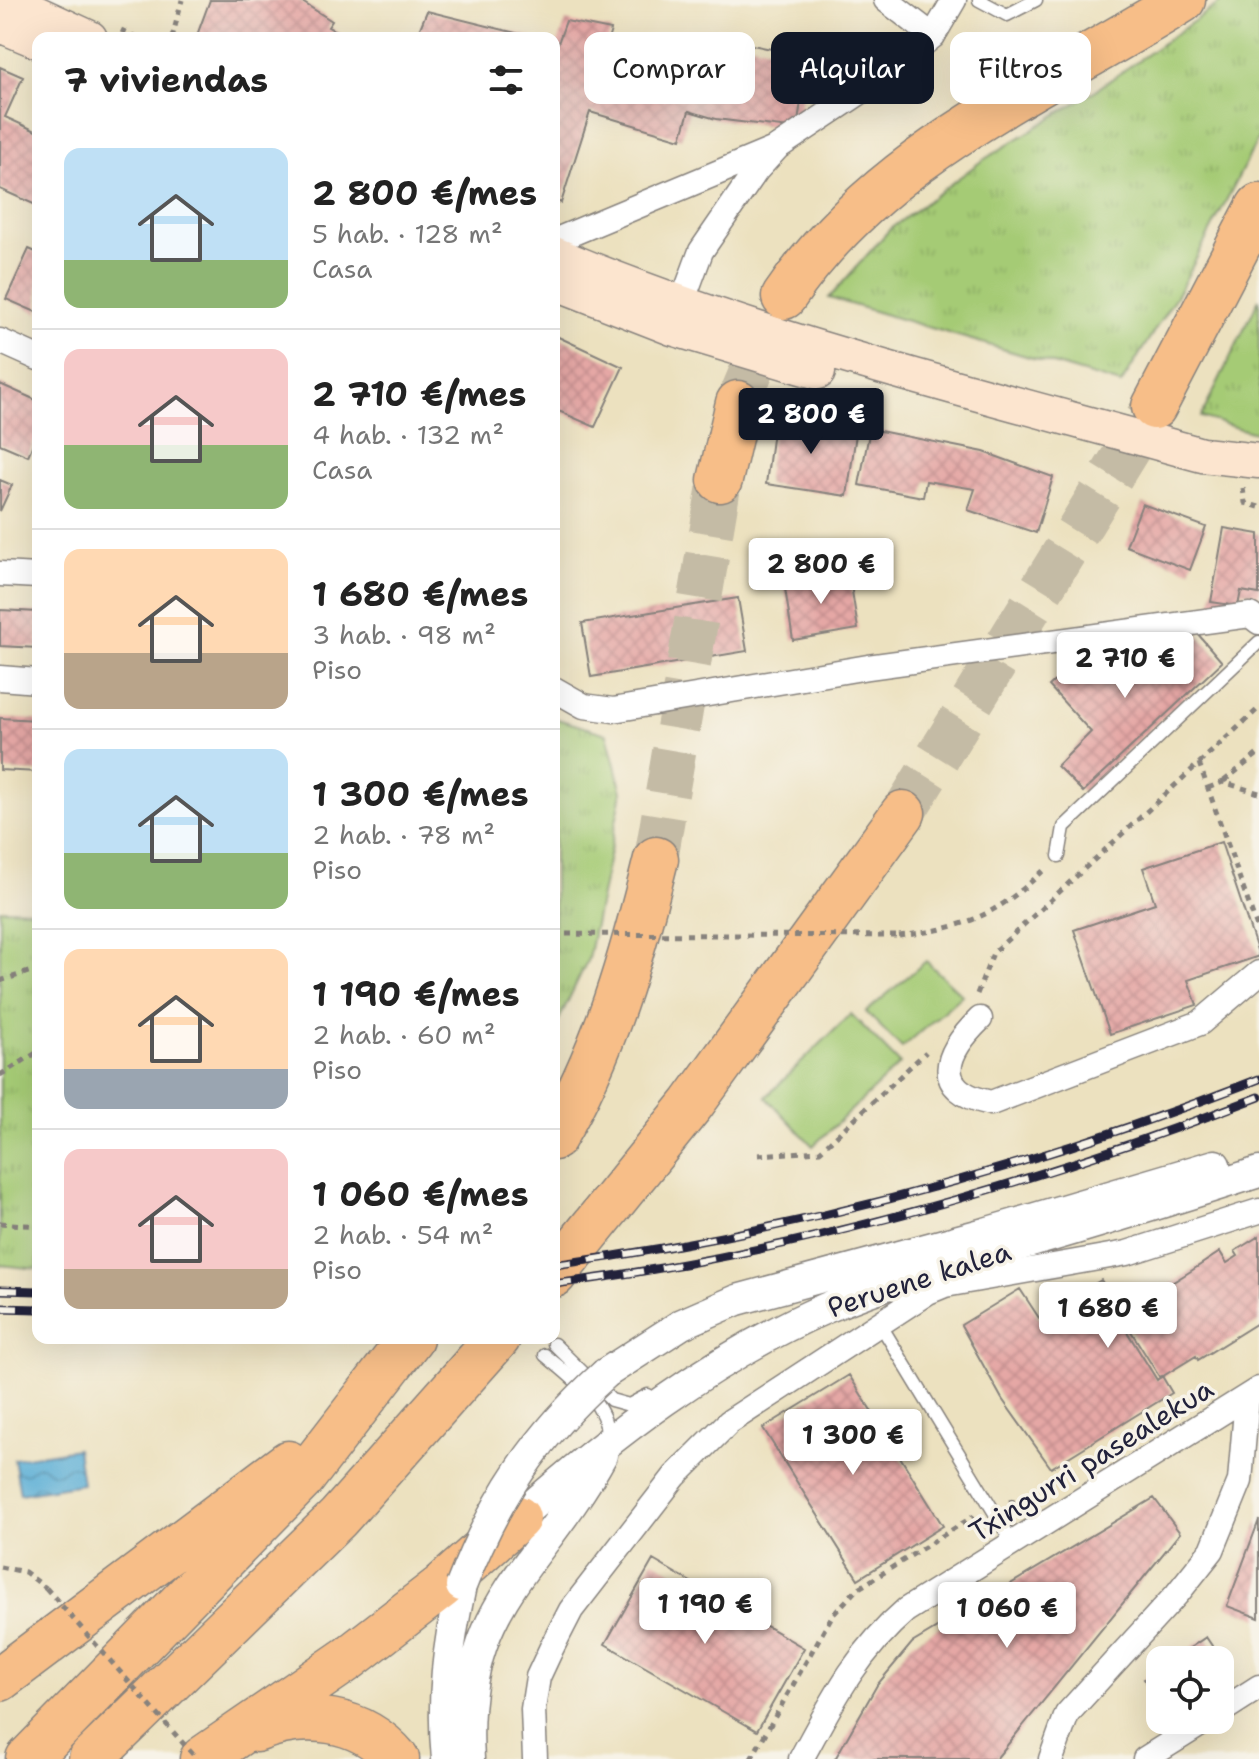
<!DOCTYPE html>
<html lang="es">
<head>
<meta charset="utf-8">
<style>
	:root { --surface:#fff; --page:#f6f6f6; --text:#222; --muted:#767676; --line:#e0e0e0; --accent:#111827 }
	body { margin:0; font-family:"Shantell Sans",sans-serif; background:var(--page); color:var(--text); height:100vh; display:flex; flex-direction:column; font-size:30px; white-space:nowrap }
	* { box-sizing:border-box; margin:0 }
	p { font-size:26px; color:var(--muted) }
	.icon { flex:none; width:44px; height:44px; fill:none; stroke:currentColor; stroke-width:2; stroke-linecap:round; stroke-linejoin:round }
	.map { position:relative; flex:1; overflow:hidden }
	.drawer { position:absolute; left:32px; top:32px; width:528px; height:1312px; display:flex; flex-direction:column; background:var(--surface); border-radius:16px; box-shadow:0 8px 32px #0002 }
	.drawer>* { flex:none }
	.top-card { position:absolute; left:584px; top:32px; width:554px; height:72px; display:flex; gap:16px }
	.controls { position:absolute; left:1146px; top:1646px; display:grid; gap:16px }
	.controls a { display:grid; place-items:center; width:88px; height:88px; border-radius:16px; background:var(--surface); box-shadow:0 8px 32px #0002; font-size:40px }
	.price { position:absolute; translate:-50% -68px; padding:0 18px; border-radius:8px; background:#fff; color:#222; font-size:26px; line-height:52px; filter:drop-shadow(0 2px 4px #0008) }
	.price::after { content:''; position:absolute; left:50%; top:48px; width:24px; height:18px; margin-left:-12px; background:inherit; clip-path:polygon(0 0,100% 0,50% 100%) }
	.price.selected { background:var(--accent); color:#fff }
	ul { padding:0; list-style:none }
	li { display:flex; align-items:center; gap:24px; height:200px; padding:0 32px }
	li+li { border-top:2px solid var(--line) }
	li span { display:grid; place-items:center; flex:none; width:224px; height:160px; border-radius:16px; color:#555 }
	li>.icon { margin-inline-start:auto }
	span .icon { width:96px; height:96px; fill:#fffc; stroke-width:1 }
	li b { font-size:34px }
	h2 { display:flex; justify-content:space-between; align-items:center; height:96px; padding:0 32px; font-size:34px }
	.tag { padding:0 28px; border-radius:16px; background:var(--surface); box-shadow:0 8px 32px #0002; font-size:28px; line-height:72px }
	.tag.selected { background:var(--accent); color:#fff }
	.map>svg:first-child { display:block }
	.grass { fill:url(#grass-tufts); stroke:#647658; stroke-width:2 }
	.pitch { fill:#a5cb75; stroke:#647658; stroke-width:2 }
	.water { fill:url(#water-waves); stroke:#3e6888; stroke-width:2 }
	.building { fill:url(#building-cross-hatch) }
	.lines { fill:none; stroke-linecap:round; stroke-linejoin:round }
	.motorway-tunnel { stroke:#c4bba5; stroke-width:44; stroke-dasharray:44 22; stroke-linecap:butt }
	.service-casing { stroke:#87827d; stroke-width:15 }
	.minor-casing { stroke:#87827d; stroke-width:27 }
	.tertiary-casing { stroke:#87827d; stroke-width:33 }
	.secondary-casing { stroke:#87827d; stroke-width:37 }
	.motorway-casing { stroke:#87827d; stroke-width:47 }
	.path { stroke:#87827d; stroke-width:5; stroke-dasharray:6 6; stroke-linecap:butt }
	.service { stroke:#fff; stroke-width:12 }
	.minor { stroke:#fff; stroke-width:24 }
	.tertiary { stroke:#fff; stroke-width:30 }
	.secondary { stroke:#fce5cf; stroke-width:34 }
	.motorway { stroke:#f7be88; stroke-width:44 }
	.rail-casing { stroke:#22223b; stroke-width:9 }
	.rail { stroke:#f7f3e8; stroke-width:6; stroke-dasharray:18; stroke-linecap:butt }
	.tertiary-bridge-casing { stroke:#87827d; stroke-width:33; stroke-linecap:butt }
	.path-bridge { stroke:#87827d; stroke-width:5; stroke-dasharray:6 6; stroke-linecap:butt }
	.tertiary-bridge { stroke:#fff; stroke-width:30 }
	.labels { text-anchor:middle; stroke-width:7; stroke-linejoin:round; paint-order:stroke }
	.street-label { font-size:28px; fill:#22223b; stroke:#f7f3e8 }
</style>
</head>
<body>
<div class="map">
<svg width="1259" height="1759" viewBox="0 0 1259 1759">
	<defs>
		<pattern id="grass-tufts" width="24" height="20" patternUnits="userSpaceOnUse" patternTransform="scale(2)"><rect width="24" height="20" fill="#a5cb75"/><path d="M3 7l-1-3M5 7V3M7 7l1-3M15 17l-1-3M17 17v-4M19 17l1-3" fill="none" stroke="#8eae66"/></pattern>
		<pattern id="water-waves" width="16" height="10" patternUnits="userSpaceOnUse" patternTransform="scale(2)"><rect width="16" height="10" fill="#5aaed6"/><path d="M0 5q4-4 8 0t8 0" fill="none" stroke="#4a8daf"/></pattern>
		<pattern id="building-cross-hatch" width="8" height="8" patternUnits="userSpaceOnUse" patternTransform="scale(2)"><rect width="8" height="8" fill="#e5a7a5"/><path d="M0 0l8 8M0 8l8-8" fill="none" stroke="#c48f8f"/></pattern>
	</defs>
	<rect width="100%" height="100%" fill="#f7f3e8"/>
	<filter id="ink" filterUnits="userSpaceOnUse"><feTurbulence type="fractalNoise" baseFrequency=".0125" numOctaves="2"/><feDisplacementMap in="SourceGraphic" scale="16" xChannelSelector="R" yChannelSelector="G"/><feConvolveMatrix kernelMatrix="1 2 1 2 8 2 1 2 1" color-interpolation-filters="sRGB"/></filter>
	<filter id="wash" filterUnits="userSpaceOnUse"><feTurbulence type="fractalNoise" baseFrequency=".006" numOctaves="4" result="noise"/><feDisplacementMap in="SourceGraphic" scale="32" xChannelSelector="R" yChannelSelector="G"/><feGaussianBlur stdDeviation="1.8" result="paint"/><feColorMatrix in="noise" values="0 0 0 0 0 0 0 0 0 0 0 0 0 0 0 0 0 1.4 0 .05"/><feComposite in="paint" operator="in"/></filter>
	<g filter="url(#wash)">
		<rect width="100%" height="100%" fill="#ece1bf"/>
		<path class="grass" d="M 1224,0 L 1259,0 L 1259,137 L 1181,288 L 1121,384 L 829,298 L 890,229 L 980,162 L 1096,90 Z
			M 1259,299 L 1259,432 L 1251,432 L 1201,417 Z
			M 554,718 L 607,734 L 622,792 L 588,959 L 554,1030 Z
			M 0,909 L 38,910 L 38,1269 L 0,1265 Z"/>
		<path class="pitch" d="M 926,961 L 962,995 L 902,1048 L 866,1012 Z
			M 851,1014 L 900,1064 L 813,1146 L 766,1097 Z"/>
		<path class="water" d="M 77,1449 L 82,1484 L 20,1494 L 14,1459 Z"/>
		<g id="blocks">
			<path class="building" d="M 210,0 L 299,0 L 332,21 L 328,27 L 348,38 L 196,38 Z
				M 427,11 L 532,37 L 531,38 L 416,38 Z
				M 566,21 L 611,30 L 608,40 L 701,68 L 713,37 L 781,51 L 808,53 L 797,129 L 716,119 L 689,111 L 681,139 L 590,112 L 561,203 L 554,200 L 554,42 L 558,43 Z
				M 0,67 L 23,77 L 5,117 L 38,132 L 38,206 L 0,189 Z
				M 29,249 L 38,253 L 38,313 L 6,299 Z
				M 554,335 L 623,367 L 595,427 L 554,409 Z
				M 0,384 L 38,401 L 38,432 L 28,456 L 0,444 Z
				M 775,416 L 857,427 L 847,496 L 766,484 Z
				M 870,429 L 984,452 L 1053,477 L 1036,533 L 968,510 L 975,489 L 926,481 L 923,497 L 859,485 Z
				M 0,480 L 12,485 L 0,511 Z
				M 1142,504 L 1206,527 L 1190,570 L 1126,546 Z
				M 1224,528 L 1259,534 L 1259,594 L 1241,591 L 1238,606 L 1211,602 Z
				M 849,572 L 858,629 L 793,640 L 784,582 Z
				M 738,598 L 747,651 L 591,677 L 582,623 Z
				M 0,610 L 38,612 L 38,648 L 0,646 Z
				M 1197,633 L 1222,662 L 1083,792 L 1057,766 L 1091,732 L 1049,686 L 1084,654 L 1135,646 L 1151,668 Z
				M 0,718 L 38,720 L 38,772 L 0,770 Z
				M 1221,842 L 1259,956 L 1188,980 L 1197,1005 L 1110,1034 L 1074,930 L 1155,903 L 1143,868 Z
				M 1259,1236 L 1259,1322 L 1198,1360 L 1196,1356 L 1160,1378 L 1124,1320 L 1121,1322 L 1157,1380 L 1162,1376 L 1172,1393 L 1051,1468 L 1002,1399 L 961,1325 L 1020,1289 L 1039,1318 L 1101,1280 L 1126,1319 L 1154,1301 L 1157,1306 L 1168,1299 L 1162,1289 L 1191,1271 L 1220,1252 L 1227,1263 L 1238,1256 L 1235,1251 Z
				M 849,1375 L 943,1526 L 858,1579 L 763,1428 Z
				M 1154,1498 L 1180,1533 L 996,1759 L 835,1759 L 877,1685 L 912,1643 Z
				M 1259,1520 L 1259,1618 L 1227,1606 Z
				M 653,1560 L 804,1648 L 757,1731 L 605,1644 Z
				M 1206,1637 L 1231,1674 L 1220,1681 L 1220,1660 L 1172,1660 Z
				M 1160,1668 L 1160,1702 L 1144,1679 Z"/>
		</g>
	</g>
	<g filter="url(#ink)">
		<use href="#blocks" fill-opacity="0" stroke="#87827d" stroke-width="2"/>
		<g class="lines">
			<path class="motorway-tunnel" d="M 738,403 L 774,317
				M 903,813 L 1154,407
				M 656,859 L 720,480"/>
			<g class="service-casing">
				<path id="service" d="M 979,0 L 1007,15 L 1036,0
					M 1059,856 L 1064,827 L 1259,642
					M 880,1324 L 1013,1543
					M 554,1344 L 611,1400 L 629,1405 L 648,1395
					M 545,1355 C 568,1375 613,1406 606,1440"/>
			</g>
			<g class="minor-casing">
				<path id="minor" d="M 886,0 L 933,36 L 954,0
					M 554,241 L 772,150
					M 677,316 L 701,251 L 756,171 L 778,147 L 874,83 L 933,36
					M 0,341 L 38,358
					M 0,574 L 38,576
					M 0,678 L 38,681
					M 554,689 L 584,706 L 613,710 L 868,667 L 1250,615 L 1259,622
					M 980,1019 C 945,1053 930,1090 991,1103 L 1200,1023 L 1259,973
					M 1220,1712 L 1259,1687
					M 535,1759 L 533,1709 L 538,1677 L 552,1647 L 571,1610 L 675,1476 L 729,1422 L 928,1292 L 945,1285 L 1127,1253 L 1259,1211
					M 801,1759 C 832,1702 856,1653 906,1610 L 1259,1389
					M 1051,1759 L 1067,1714 L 1177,1594 L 1212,1550 L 1240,1481 L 1247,1398
					M 1145,1759 L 1207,1720"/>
			</g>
			<g class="tertiary-casing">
				<path id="tertiary" d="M 606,1373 L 682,1324 L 737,1300 L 985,1233 L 1215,1165
					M 518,1518 C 610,1436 712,1358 826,1308 C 893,1279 964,1261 1034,1241 C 1109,1220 1184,1196 1259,1172
					M 447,1759 C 441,1699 448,1644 461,1586
					M 469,1759 C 459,1604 537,1573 602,1455"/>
			</g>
			<g class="secondary-casing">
				<path id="secondary" d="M 8,0 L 90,38
					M 0,25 L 38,41
					M 554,254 C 763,342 984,394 1202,455 L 1259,461
					M 554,282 L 672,328 L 818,372"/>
			</g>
			<g class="motorway-casing">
				<path id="motorway" d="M 784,297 C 880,154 1041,89 1183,0
					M 1154,407 L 1259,206
					M 720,480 L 738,403
					M 554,1138 C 605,1052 632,956 656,859
					M 554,1275 L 692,1104 L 903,813
					M 0,1679 L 288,1463
					M 256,1730 C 305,1710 362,1717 397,1759
					M 28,1759 L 303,1478 L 411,1338
					M 91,1759 L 338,1518 L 498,1338
					M 202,1759 L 349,1658 L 441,1587 L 518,1518"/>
			</g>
			<path class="path" d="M 121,30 L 138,38
				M 172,38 L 182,0
				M 1243,488 L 1245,503 L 1259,507
				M 1199,763 L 1259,933
				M 1224,781 L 1259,753
				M 1208,788 L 1223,782 L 1259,793
				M 899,936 C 965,928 996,916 1044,870
				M 0,981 L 38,969
				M 977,994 L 993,953 L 1259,708
				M 0,1075 L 38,1052
				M 758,1155 L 820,1151 L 926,1052
				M 0,1223 L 38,1226
				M 1009,1502 L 1038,1495
				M 0,1567 L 25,1572 L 46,1588
				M 751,1759 L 832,1616 L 856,1590 L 974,1516"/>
			<use href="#service" class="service"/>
			<use href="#minor" class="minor"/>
			<use href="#tertiary" class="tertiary"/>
			<use href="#secondary" class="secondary"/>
			<use href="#motorway" class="motorway"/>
			<g class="rail-casing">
				<path id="rail" d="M 554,1265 C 795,1232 1032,1168 1259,1079
					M 554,1284 C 795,1254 1033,1184 1259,1097
					M 0,1290 L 38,1291
					M 0,1308 L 38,1309"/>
			</g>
			<use href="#rail" class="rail"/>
			<g class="tertiary-bridge-casing">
				<path id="tertiary-bridge" d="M 461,1586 C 495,1498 536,1436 606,1373"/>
			</g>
			<path class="path-bridge" d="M 554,934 L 899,936
				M 46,1588 L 197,1759"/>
			<use href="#tertiary-bridge" class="tertiary-bridge"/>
		</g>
	</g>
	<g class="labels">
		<g class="street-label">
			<text transform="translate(919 1279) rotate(-18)" y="10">Peruene kalea</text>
			<text transform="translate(1091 1460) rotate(-32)" y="10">Txingurri pasealekua</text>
		</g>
	</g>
</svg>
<div class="controls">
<a><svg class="icon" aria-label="locate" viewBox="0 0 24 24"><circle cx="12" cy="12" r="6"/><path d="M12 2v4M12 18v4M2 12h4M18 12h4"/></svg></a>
</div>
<b class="price selected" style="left:811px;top:456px">2 800 €</b>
<b class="price" style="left:821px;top:606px">2 800 €</b>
<b class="price" style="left:1125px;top:700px">2 710 €</b>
<b class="price" style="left:1108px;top:1350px">1 680 €</b>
<b class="price" style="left:853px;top:1477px">1 300 €</b>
<b class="price" style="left:705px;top:1646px">1 190 €</b>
<b class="price" style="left:1007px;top:1650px">1 060 €</b>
<div class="top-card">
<a class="tag">Comprar</a>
<a class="tag selected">Alquilar</a>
<a class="tag">Filtros</a>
</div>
<section class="drawer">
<h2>7 viviendas<svg class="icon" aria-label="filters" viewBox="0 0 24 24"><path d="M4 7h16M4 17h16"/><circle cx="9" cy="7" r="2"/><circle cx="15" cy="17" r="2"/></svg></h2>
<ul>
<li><span style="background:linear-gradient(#bfe0f5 70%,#8fb573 0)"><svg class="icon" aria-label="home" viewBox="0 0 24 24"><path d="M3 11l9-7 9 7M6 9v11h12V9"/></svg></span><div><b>2 800 €/mes</b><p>5 hab. · 128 m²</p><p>Casa</p></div></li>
<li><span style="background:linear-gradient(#f6c9c9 60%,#8fb573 0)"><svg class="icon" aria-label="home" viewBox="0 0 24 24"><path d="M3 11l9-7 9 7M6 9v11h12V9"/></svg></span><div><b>2 710 €/mes</b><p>4 hab. · 132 m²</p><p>Casa</p></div></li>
<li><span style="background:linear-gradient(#ffd9b3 65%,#b9a48a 0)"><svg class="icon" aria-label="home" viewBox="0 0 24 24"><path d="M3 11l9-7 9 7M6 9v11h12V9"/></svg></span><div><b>1 680 €/mes</b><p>3 hab. · 98 m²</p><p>Piso</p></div></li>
<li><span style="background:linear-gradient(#bfe0f5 65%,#8fb573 0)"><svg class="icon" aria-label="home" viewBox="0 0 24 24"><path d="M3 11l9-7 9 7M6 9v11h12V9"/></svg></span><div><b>1 300 €/mes</b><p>2 hab. · 78 m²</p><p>Piso</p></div></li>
<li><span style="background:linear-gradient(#ffd9b3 75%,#9aa5b1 0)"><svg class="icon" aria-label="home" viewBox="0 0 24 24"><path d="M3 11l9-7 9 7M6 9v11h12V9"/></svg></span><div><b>1 190 €/mes</b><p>2 hab. · 60 m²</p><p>Piso</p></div></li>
<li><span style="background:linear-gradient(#f6c9c9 75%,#b9a48a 0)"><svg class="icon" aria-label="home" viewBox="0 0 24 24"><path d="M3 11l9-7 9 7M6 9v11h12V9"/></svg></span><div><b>1 060 €/mes</b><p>2 hab. · 54 m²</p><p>Piso</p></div></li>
</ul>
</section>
</div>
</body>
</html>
